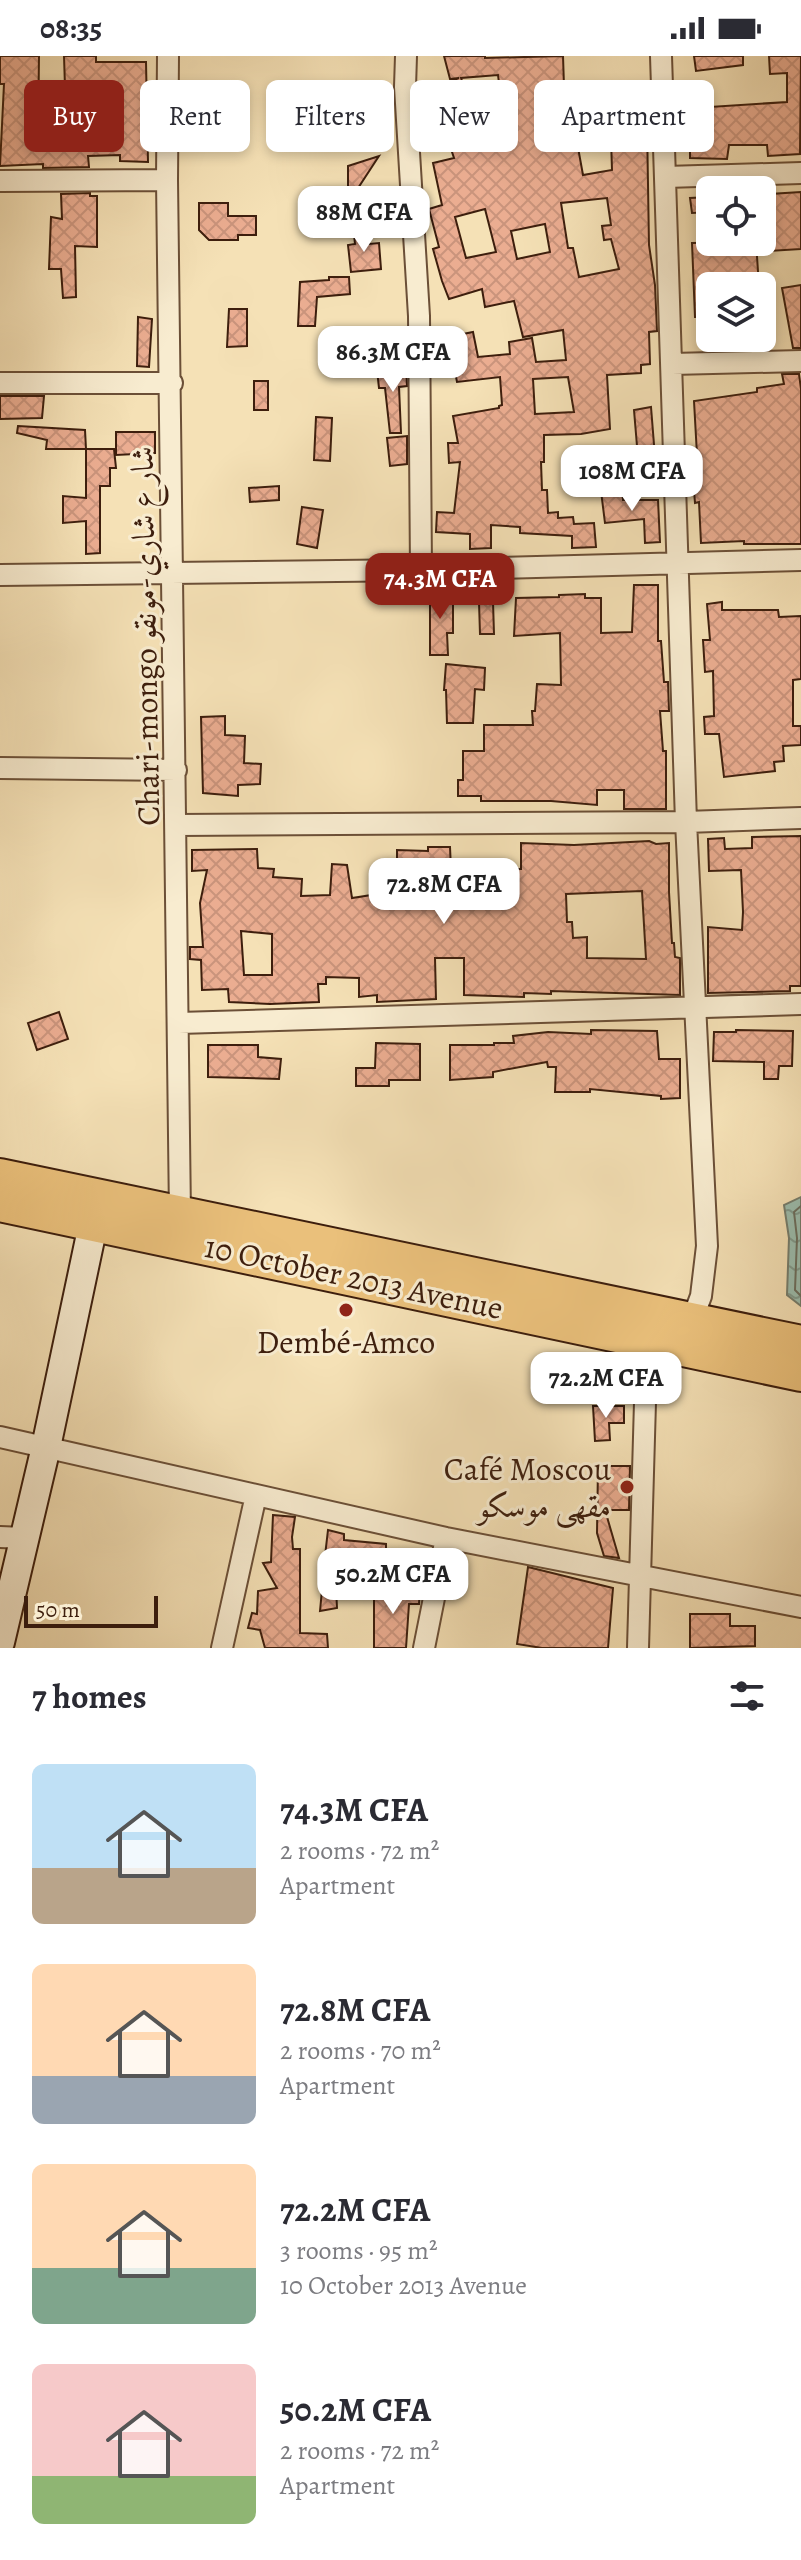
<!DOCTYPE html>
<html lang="en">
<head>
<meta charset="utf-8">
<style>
	:root { --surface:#fff; --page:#f2f2f3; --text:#2b2b33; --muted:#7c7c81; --accent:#8f2418 }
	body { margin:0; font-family:Alegreya,Amiri,serif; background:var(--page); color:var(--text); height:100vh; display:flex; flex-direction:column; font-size:30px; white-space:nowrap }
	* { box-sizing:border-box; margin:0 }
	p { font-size:26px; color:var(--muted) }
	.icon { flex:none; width:44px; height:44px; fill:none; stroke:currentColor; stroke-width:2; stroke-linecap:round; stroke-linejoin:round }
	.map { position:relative; height:1592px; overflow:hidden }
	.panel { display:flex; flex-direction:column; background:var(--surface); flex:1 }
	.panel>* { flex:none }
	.guide { position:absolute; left:24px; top:24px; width:754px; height:72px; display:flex; gap:16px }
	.buttons { position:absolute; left:696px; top:120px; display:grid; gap:16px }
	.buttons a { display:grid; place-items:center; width:80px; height:80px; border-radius:12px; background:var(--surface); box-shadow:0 4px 12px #0003; font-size:40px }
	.scale { position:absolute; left:24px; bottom:20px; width:134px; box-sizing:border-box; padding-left:8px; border:4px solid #3d1e0d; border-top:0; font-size:22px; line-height:28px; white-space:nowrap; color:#3d1e0d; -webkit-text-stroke:6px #f8ecd0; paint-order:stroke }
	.price { position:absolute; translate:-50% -68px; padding:0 18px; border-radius:16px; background:#fff; color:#222; font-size:26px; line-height:52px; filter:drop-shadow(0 2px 4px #0008) }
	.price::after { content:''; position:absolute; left:50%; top:48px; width:24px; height:18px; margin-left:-12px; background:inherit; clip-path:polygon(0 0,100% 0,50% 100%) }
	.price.active { background:var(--accent); color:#fff }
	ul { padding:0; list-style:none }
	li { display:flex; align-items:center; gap:24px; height:200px; padding:0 32px }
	li span { display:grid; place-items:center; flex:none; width:224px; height:160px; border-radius:12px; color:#555 }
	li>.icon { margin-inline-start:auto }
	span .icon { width:96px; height:96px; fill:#fffc; stroke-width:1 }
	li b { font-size:34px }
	h2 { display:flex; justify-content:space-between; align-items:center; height:96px; padding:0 32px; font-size:34px }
	.chip { padding:0 28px; border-radius:12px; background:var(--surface); box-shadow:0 4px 12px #0003; font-size:28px; line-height:72px }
	.chip.active { background:var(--accent); color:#fff }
	.status { display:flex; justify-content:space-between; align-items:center; height:56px; padding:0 40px; background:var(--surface); direction:ltr }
	.status svg { height:22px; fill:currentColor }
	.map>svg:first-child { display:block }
	.water { fill:url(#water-ripples); stroke:#767e6e; stroke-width:2 }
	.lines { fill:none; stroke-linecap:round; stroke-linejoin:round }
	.shore { stroke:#6c6e5e; stroke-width:2 }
	.building { fill:url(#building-cross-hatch); stroke:#3d1e0d; stroke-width:2; fill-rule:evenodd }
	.street-casing { stroke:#6b4f37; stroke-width:24 }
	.secondary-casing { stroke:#3d1e0d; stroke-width:32 }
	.highway-casing { stroke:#3d1e0d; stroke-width:40 }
	.street { stroke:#f8ecd0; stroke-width:20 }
	.secondary { stroke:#f8ecd0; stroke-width:28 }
	.highway { stroke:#eac07b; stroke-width:36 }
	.poi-dot { fill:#8f2418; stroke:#f8ecd0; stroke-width:3 }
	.labels { text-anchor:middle; stroke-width:6; stroke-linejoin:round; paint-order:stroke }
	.street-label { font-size:32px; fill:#3d1e0d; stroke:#f8ecd0 }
	.poi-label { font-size:32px; fill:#3d1e0d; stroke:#f8ecd0 }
</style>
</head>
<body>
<div class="status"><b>08:35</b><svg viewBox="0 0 49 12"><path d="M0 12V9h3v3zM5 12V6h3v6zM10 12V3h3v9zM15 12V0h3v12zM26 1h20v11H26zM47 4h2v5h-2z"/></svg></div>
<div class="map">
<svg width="801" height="1592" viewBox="0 0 801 1592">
	<defs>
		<pattern id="water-ripples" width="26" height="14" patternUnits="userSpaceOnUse" patternTransform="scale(2)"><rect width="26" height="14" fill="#9cbeaf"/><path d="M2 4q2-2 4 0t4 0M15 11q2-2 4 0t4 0" fill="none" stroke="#809a8d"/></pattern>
		<pattern id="building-cross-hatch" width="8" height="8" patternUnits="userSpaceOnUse" patternTransform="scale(2)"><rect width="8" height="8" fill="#ebad91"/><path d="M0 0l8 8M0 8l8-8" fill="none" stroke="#ca947c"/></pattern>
	</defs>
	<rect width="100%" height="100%" fill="#f5e1b6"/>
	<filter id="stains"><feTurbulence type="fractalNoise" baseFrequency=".0025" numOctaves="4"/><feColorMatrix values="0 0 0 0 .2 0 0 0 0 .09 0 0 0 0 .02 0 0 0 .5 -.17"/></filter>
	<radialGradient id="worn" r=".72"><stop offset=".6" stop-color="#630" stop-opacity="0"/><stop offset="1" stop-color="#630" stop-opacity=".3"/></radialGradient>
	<path class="water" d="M 801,1141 L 801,1250 L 787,1239 L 789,1182 L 784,1149 Z"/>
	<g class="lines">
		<path class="shore" d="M 801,1150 L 794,1156 L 797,1182 L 795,1234 L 801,1240"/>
	</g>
	<path class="building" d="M 0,0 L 39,0 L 38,80 L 66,79 L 67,31 L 65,31 L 64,0 L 96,0 L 96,6 L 146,6 L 148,106 L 120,105 L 120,99 L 88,100 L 89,111 L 43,112 L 43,108 L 0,110 L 4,28 L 0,28 Z
		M 444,0 L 485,0 L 485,2 L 563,0 L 564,30 L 579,31 L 579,40 L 606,39 L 606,61 L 578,61 L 577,86 L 583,119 L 612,114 L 610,52 L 628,51 L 629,68 L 647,68 L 649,189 L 655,229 L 657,275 L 649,276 L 650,308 L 641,309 L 641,317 L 607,319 L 610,373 L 581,378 L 544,379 L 544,406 L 541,406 L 542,434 L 547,434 L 548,457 L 558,456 L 558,462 L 573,461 L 574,468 L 594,467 L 596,491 L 572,492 L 572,480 L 520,477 L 520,471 L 491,469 L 491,492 L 470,493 L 470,478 L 436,476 L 437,456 L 454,457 L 460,406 L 449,407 L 448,387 L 458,387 L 453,360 L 499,352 L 499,350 L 502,349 L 500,321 L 457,326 L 448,281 L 473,276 L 478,301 L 510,298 L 509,286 L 532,282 L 536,306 L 566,304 L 563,274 L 523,281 L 514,245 L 485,251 L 482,233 L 449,243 L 442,225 L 433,193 L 439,191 L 429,153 L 442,149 L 433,107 L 454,102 L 431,32 L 459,22 L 450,23 ZM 498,19 L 499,27 L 507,26 L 512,54 L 476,64 L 461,22 ZM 607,142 L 611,169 L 602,170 L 604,184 L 611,183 L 619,213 L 579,221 L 573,192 L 568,192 L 561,147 ZM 485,153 L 496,196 L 466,202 L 455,161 ZM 545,168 L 550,196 L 517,203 L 511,175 ZM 568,321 L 574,356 L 535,358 L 533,323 Z
		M 694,0 L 743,0 L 743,9 L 696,15 Z
		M 769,0 L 801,0 L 800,98 L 768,100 L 767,89 L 729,89 L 727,103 L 690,102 L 690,46 L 710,46 L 710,51 L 787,46 L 787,17 L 770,18 Z
		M 379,100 L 349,146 L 379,141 L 381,151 L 311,170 L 310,152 L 348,146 L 348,110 Z
		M 801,136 L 801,193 L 769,195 L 768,177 L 775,176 L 770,138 Z
		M 90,137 L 90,140 L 97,140 L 97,191 L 75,190 L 76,241 L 63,242 L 61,213 L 49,213 L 51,161 L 62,163 L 61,138 Z
		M 710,141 L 710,156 L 692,157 L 690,142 Z
		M 199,147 L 228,147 L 228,160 L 256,160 L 256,179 L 238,179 L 238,184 L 209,184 L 199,174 Z
		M 368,176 L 369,188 L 379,187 L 381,213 L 351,216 L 348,189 L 355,188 L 354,178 Z
		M 756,186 L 759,230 L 710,230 L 710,261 L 695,261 L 692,187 Z
		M 329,221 L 349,221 L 350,238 L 317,241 L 315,270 L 298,270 L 300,226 L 329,224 Z
		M 801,229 L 801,292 L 793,292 L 782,232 Z
		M 229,253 L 247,253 L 247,290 L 227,291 Z
		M 138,261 L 152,263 L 149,311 L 137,310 Z
		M 406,311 L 407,330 L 399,331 L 401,377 L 390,377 L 385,332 L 379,332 L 377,314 Z
		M 782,318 L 799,318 L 801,333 L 801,488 L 744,488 L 744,485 L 701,487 L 699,446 L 695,447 L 694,435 L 693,411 L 696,411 L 697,399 L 694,345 L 757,336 L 757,332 L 784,328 Z
		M 254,325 L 268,325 L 268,354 L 254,354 Z
		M 0,340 L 44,340 L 42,362 L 0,363 Z
		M 651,351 L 655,401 L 638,402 L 634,354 Z
		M 316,361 L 332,362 L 330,405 L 314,404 Z
		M 18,370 L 85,374 L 86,393 L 46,393 L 47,384 L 17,377 Z
		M 116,376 L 155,376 L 155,397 L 116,399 Z
		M 407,380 L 407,408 L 390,410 L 387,382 Z
		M 86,393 L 114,393 L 116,412 L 110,412 L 110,430 L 100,430 L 100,497 L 86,498 L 86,465 L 63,467 L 63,440 L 86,442 Z
		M 279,430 L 279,444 L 250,446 L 249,432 Z
		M 622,433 L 623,444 L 658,444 L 660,486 L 645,487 L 644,463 L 605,467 L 601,435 Z
		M 302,451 L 323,454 L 317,492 L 297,488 Z
		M 634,529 L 658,529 L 658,585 L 661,585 L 664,626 L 668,626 L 669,655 L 660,655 L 663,695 L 666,695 L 666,753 L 624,753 L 624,734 L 597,734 L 597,749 L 551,745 L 481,745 L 481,740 L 458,740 L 458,724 L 463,724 L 463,695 L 484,695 L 484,669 L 533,669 L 532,655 L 535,655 L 537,628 L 561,629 L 560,577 L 514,580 L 516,542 L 559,541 L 559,539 L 585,538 L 585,542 L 601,542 L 601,577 L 632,576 Z
		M 430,534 L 450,534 L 450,546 L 453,546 L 453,577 L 447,577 L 448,599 L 430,599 Z
		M 479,546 L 493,546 L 494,578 L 480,578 Z
		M 722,546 L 722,554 L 778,554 L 779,561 L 801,560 L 801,623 L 793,624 L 793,670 L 801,670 L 801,689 L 783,690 L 784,705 L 774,706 L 775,715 L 724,721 L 719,678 L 705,678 L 704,661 L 714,660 L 713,615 L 705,616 L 703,584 L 710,584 L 707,548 Z
		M 446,608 L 485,612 L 484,634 L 475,633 L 473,667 L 447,667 L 446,634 L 444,634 Z
		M 225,660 L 225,679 L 245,680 L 244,707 L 261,708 L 260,728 L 238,729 L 238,740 L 203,737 L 201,661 Z
		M 801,780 L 801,930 L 790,930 L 790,935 L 708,937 L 708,871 L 742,874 L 743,856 L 741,814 L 709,815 L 708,783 L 724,782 L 725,793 L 752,792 L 752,781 Z
		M 649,785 L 656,788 L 669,787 L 669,836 L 672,887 L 674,887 L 675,901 L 680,902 L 680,939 L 551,935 L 551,938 L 524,937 L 524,941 L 464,939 L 464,902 L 435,902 L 436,943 L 377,946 L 377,939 L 359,941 L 359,922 L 326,921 L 326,928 L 318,928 L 319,946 L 270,948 L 229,946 L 228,933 L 202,934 L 201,904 L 190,903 L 190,891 L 203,891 L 200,847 L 207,814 L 192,815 L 192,794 L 257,793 L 258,812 L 274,813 L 273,821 L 302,823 L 301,840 L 330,839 L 332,808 L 347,809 L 352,842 L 397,835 L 397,794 L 428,795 L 428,791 L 450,791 L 451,813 L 521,813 L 521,787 L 574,789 ZM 642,835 L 646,903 L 587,902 L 587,881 L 573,882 L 572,866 L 567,866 L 566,838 ZM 241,875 L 272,878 L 272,919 L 244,919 Z
		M 59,956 L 68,983 L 37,994 L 28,967 Z
		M 591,974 L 657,975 L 659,1003 L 680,1003 L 680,1042 L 661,1043 L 661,1040 L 590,1033 L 590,1036 L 555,1036 L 556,1011 L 548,1011 L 547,1006 L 493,1016 L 493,1021 L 450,1024 L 450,989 L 494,989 L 494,987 L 514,987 L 513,980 L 548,976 L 591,978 Z
		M 736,974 L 793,975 L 792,1010 L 779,1010 L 778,1023 L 764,1023 L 764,1006 L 713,1005 L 714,976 L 736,976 Z
		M 376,987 L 420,988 L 420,1024 L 389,1024 L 389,1030 L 356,1030 L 356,1012 L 375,1012 Z
		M 208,989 L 258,989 L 258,1001 L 281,1003 L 279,1023 L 208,1021 Z
		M 570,1307 L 592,1310 L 590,1324 L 568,1321 Z
		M 593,1350 L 624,1350 L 624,1367 L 609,1367 L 610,1384 L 595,1385 Z
		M 598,1410 L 630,1410 L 629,1454 L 605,1454 L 619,1502 L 604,1500 L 597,1477 Z
		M 273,1459 L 295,1461 L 292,1481 L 293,1493 L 300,1493 L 300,1577 L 327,1578 L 328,1592 L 265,1592 L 260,1574 L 248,1572 L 252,1557 L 257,1558 L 258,1535 L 277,1532 L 263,1507 L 271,1506 Z
		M 328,1474 L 344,1478 L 344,1484 L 386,1488 L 386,1496 L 325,1500 Z
		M 528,1511 L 613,1532 L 608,1592 L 542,1592 L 517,1588 Z
		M 336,1531 L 337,1552 L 320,1555 L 322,1534 Z
		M 374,1532 L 420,1533 L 419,1548 L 409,1548 L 406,1592 L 374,1592 Z
		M 690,1558 L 730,1558 L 730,1570 L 755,1570 L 755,1590 L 690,1592 Z"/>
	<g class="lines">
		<g class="street-casing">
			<path id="street" d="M 168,0 L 167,124 L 180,1159
				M 406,0 L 405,31 L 419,260 L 421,514
				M 661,0 L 686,766 L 707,1190 L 701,1240 L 689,1272
				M 666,121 L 801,117
				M 0,125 L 167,124
				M 672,308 L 801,305
				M 0,327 L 172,327
				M 0,519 L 421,514 L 801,504
				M 0,712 L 176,714
				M 177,769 L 686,766 L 801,762
				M 179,967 L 801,948
				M 0,1381 L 446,1482 L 801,1551
				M 0,1481 L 24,1482
				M 222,1592 L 256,1439
				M 424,1592 L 446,1482
				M 638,1592 L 647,1276"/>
		</g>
		<g class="secondary-casing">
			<path id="secondary" d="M 0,1586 L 46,1391 L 97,1150"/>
		</g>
		<g class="highway-casing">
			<path id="highway" d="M 0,1121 L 801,1288
				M 0,1147 L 801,1317"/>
		</g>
		<use href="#street" class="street"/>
		<use href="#secondary" class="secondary"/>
		<use href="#highway" class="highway"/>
	</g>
	<g class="poi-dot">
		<circle cx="346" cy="1254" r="8"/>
		<circle cx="627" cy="1431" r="8"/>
	</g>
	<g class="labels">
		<g class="street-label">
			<text transform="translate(145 580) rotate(-91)" y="11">Chari-mongo شار ع شاري-مونقو</text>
			<text transform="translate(354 1221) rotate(12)" y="11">10 October 2013 Avenue</text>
		</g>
		<g class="poi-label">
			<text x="346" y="1297">Dembé-Amco</text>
			<text x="611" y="1424" text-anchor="end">Café Moscou<tspan x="611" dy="37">مقهى موسكو</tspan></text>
		</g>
	</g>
	<rect width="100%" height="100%" filter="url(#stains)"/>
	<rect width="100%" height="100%" fill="url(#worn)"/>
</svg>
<div class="buttons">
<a><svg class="icon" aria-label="locate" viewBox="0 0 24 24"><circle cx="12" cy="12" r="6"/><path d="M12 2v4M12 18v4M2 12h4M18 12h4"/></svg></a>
<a><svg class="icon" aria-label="layers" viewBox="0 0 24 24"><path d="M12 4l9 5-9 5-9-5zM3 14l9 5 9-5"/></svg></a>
</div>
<div class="scale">50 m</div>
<b class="price" style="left:364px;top:198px">88M CFA</b>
<b class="price" style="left:393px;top:338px">86.3M CFA</b>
<b class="price" style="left:632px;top:457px">108M CFA</b>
<b class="price active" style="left:440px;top:565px">74.3M CFA</b>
<b class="price" style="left:444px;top:870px">72.8M CFA</b>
<b class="price" style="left:606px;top:1364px">72.2M CFA</b>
<b class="price" style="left:393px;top:1560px">50.2M CFA</b>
<div class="guide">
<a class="chip active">Buy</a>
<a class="chip">Rent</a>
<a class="chip">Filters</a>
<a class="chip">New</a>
<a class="chip">Apartment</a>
</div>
</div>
<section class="panel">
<h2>7 homes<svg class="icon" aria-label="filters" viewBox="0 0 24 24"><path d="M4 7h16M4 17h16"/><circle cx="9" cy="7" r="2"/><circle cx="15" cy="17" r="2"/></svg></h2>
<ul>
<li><span style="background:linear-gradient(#bfe0f5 65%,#b9a48a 0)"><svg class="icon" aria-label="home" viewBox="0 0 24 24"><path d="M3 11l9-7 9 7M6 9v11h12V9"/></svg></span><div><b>74.3M CFA</b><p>2 rooms · 72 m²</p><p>Apartment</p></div></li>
<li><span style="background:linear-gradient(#ffd9b3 70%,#9aa5b1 0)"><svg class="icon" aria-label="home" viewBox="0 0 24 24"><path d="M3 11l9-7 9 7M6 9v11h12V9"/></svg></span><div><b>72.8M CFA</b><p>2 rooms · 70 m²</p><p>Apartment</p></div></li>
<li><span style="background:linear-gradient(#ffd9b3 65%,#7fa58c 0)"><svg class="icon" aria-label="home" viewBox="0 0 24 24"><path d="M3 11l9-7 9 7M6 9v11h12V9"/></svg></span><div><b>72.2M CFA</b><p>3 rooms · 95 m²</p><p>10 October 2013 Avenue</p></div></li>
<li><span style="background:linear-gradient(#f6c9c9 70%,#8fb573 0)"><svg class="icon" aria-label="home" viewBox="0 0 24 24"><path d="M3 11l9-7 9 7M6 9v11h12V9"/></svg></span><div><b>50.2M CFA</b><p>2 rooms · 72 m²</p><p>Apartment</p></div></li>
</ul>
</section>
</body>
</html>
